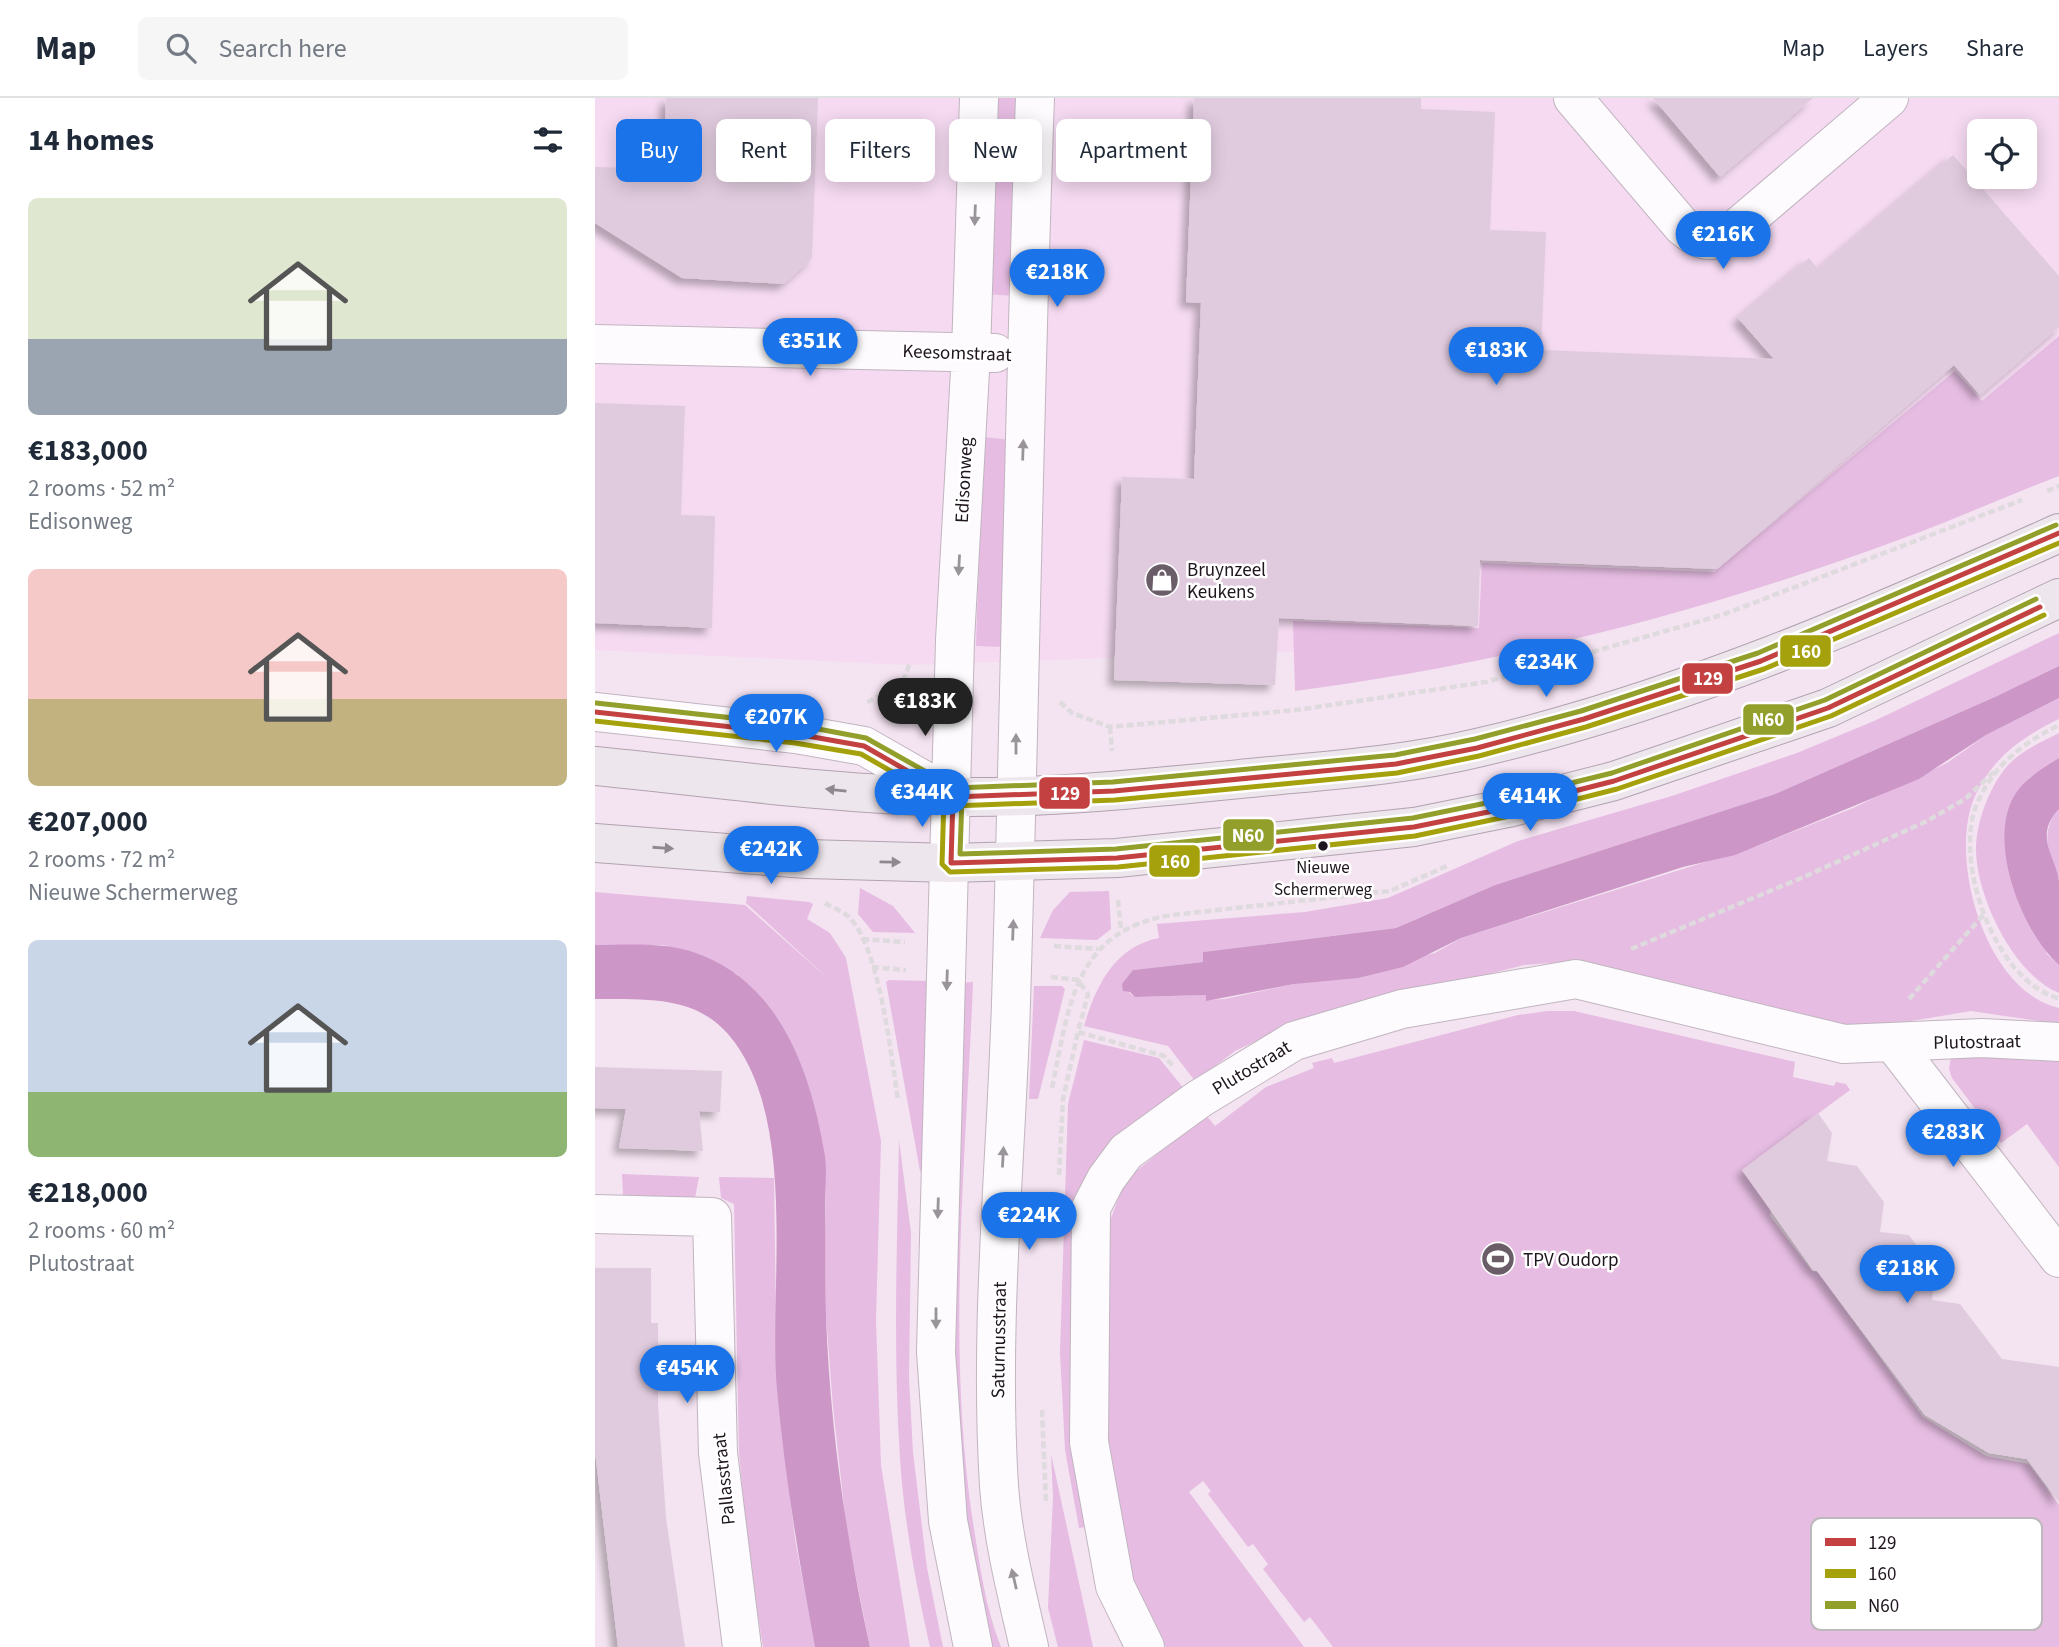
<!DOCTYPE html>
<html lang="en">
<head>
<meta charset="utf-8">
<style>
	:root { --surface:#fff; --page:#f6f6f7; --text:#1f2937; --muted:#747a83; --line:#e0e1e3; --accent:#1a73e8 }
	body { margin:0; font-family:"Source Sans 3",sans-serif; background:var(--page); color:var(--text); height:100vh; display:flex; flex-direction:column; font-size:26px; white-space:nowrap }
	* { box-sizing:border-box; margin:0 }
	p { font-size:23px; color:var(--muted) }
	.icon { flex:none; width:38px; height:38px; fill:none; stroke:currentColor; stroke-width:2; stroke-linecap:round; stroke-linejoin:round }
	.map { position:relative; flex:1; overflow:hidden }
	.sheet { display:flex; flex-direction:column; background:var(--surface); width:595px }
	.sheet>* { flex:none }
	.top-card { position:absolute; left:21px; top:21px; width:665px; height:63px; display:flex; gap:14px }
	.buttons { position:absolute; left:1372px; top:21px; display:grid; gap:14px }
	.buttons a { display:grid; place-items:center; width:70px; height:70px; border-radius:10px; background:var(--surface); box-shadow:0 4px 18px #0003; font-size:35px }
	.price { position:absolute; translate:-50% -60px; padding:0 16px; border-radius:24px; background:var(--accent); color:#fff; font-size:23px; line-height:46px; filter:drop-shadow(0 2px 4px #0008) }
	.price::after { content:''; position:absolute; left:50%; top:42px; width:21px; height:16px; margin-left:-10px; background:inherit; clip-path:polygon(0 0,100% 0,50% 100%) }
	.price.active { background:#222; color:#fff }
	ul { padding:0; list-style:none }
	li { display:grid; align-content:center; gap:14px; height:371px; padding:0 28px }
	li span { display:grid; place-items:center; height:217px; border-radius:10px; color:#555 }
	li>.icon { margin-inline-start:auto }
	span .icon { width:126px; height:126px; fill:#fffc; stroke-width:1 }
	li b { font-size:30px }
	h2 { display:flex; justify-content:space-between; align-items:center; height:84px; padding:0 28px; font-size:30px }
	.chip { padding:0 24px; border-radius:10px; background:var(--surface); box-shadow:0 4px 18px #0003; font-size:24px; line-height:63px }
	.chip.active { background:var(--accent); color:#fff }
	header { display:flex; align-items:center; gap:42px; box-sizing:border-box; height:98px; padding:0 35px; background:var(--surface); border-bottom:2px solid var(--line) }
	header strong { font-size:33px }
	nav { display:flex; gap:38px; margin-inline-start:auto; font-size:24px }
	.search { width:490px; height:63px; background:var(--page); display:flex; align-items:center; gap:18px; box-sizing:border-box; padding:0 24px; border-radius:10px; color:var(--muted); font-size:26px }
	main { display:flex; flex:1; min-height:0 }
	.map>svg:first-child { display:block }
	.built { fill:#f5daf1; fill-rule:evenodd }
	.green { fill:#e6bce2 }
	.water { fill:#cc97c7 }
	.building { fill:#e0cbde; filter:url(#shadow) }
	.lines { fill:none; stroke-linecap:round; stroke-linejoin:round }
	.minor-casing { stroke:#c1b5c0; stroke-width:40 }
	.major-casing { stroke:#b2a2b0; stroke-width:40 }
	.path { stroke:#dedadd; stroke-width:4.5; stroke-dasharray:7 3.5; stroke-linecap:butt }
	.minor { stroke:#fdfbfd; stroke-width:38 }
	.major { stroke:#ede6ec; stroke-width:38 }
	.bus-1-casing { stroke:#fff; stroke-width:10 }
	.bus-2-casing { stroke:#fff; stroke-width:10 }
	.bus-3-casing { stroke:#fff; stroke-width:10 }
	.bus-1 { stroke:#c34141; stroke-width:5 }
	.bus-2 { stroke:#a5a10c; stroke-width:5 }
	.bus-3 { stroke:#939f2b; stroke-width:5 }
	.oneway { fill:#999499 }
	.oneway2 { fill:#90888f }
	.bus-dot { fill:#1f151e; stroke:#fff; stroke-width:2.5 }
	.labels { text-anchor:middle; stroke-width:5; stroke-linejoin:round; paint-order:stroke }
	.bus-label { font-size:17px; fill:#1f151e; stroke:#fff }
	.street-label { font-size:19px; fill:#1f151e; stroke:#fff }
	.poi-label { font-size:19px; fill:#1f151e; stroke:#fff; text-anchor:start }
	.key { fill:#fff; stroke:#bcb9bc; stroke-width:2 }
	.key-label { font-size:19px; fill:#1f151e }
	.line-badge { stroke:#fff; stroke-width:2.5 }
	.badge-label { font-size:19px; text-anchor:middle; font-weight:bold; fill:#fff }
</style>
</head>
<body>
<header>
<strong>Map</strong>
<div class="search"><svg class="icon" aria-label="search" viewBox="0 0 24 24"><circle cx="10" cy="10" r="6"/><path d="M15 15l6 6"/></svg>Search here</div>
<nav><a>Map</a><a>Layers</a><a>Share</a></nav>
</header>
<main>
<section class="sheet">
<h2>14 homes<svg class="icon" aria-label="filters" viewBox="0 0 24 24"><path d="M4 7h16M4 17h16"/><circle cx="9" cy="7" r="2"/><circle cx="15" cy="17" r="2"/></svg></h2>
<ul>
<li><span style="background:linear-gradient(#dfe7d0 65%,#9aa5b1 0)"><svg class="icon" aria-label="home" viewBox="0 0 24 24"><path d="M3 11l9-7 9 7M6 9v11h12V9"/></svg></span><div><b>€183,000</b><p>2 rooms · 52 m²</p><p>Edisonweg</p></div></li>
<li><span style="background:linear-gradient(#f6c9c9 60%,#c2b280 0)"><svg class="icon" aria-label="home" viewBox="0 0 24 24"><path d="M3 11l9-7 9 7M6 9v11h12V9"/></svg></span><div><b>€207,000</b><p>2 rooms · 72 m²</p><p>Nieuwe Schermerweg</p></div></li>
<li><span style="background:linear-gradient(#c9d6e8 70%,#8fb573 0)"><svg class="icon" aria-label="home" viewBox="0 0 24 24"><path d="M3 11l9-7 9 7M6 9v11h12V9"/></svg></span><div><b>€218,000</b><p>2 rooms · 60 m²</p><p>Plutostraat</p></div></li>
</ul>
</section>
<div class="map">
<svg width="1464" height="1549" viewBox="0 0 1464 1549">
	<defs>
		<filter id="shadow"><feDropShadow dx="-6" dy="6" stdDeviation="3.5" flood-color="#0004"/></filter>
	</defs>
	<rect width="100%" height="100%" fill="#f4e3f1"/>
	<path class="built" d="M 0,0 L 1464,0 L 1464,352 L 1116,491 L 865,548 L 312,567 L 0,552 ZM 1384,33 L 1430,33 L 1430,79 L 1384,79 Z"/>
	<path class="green" d="M 401,0 L 429,0 L 421,198 L 390,196 Z
		M 1464,238 L 1464,378 C 1411,398 1359,422 1306,441 C 1110,514 907,566 700,593 L 698,523 L 884,530 L 887,465 L 1119,474 L 1360,273 L 1387,303 Z
		M 388,339 L 417,342 L 407,549 L 381,548 Z
		M 1464,535 L 1464,568 L 1402,598 L 1180,696 L 900,787 L 801,830 L 608,854 L 608,864 L 538,872 L 530,885 L 532,893 L 540,899 L 611,897 L 611,902 L 630,901 L 840,855 L 866,840 L 1165,747 L 1258,710 L 1352,665 L 1391,637 L 1464,600 L 1464,621 C 1427,639 1398,659 1380,698 C 1352,761 1391,894 1464,910 L 1464,926 L 1376,913 L 1268,931 L 969,864 L 929,867 L 697,926 L 640,953 L 600,983 L 573,948 L 489,928 C 501,888 519,849 564,840 L 562,826 L 710,814 L 793,800 L 923,743 L 1080,697 L 1202,655 L 1279,623 Z
		M 1464,635 L 1464,660 L 1434,680 L 1419,698 L 1411,724 L 1452,856 L 1464,867 L 1464,895 C 1419,877 1381,799 1381,751 C 1381,724 1395,687 1414,666 C 1428,652 1446,644 1464,635 Z
		M 1464,711 L 1464,781 C 1454,759 1444,732 1464,711 Z
		M 265,790 L 298,808 L 320,835 L 278,834 L 263,816 Z
		M 514,793 L 516,831 L 502,842 L 445,840 L 458,812 L 475,794 Z
		M 0,794 L 150,807 L 239,886 L 151,805 L 152,798 L 214,804 L 218,806 L 212,821 L 235,835 L 251,860 L 286,1043 L 281,1222 L 286,1367 L 315,1549 L 275,1549 L 252,1435 L 238,1309 L 231,1218 L 230,1060 L 143,877 L 96,854 L 68,847 L 0,847 Z
		M 294,882 L 333,883 L 329,1076 L 325,1073 L 291,884 Z
		M 378,884 C 371,1064 351,1247 378,1425 C 385,1467 390,1509 406,1549 L 388,1549 L 354,1302 L 366,885 Z
		M 439,888 L 467,888 L 470,891 L 443,1001 L 434,1001 Z
		M 953,913 L 979,913 L 1200,964 L 1198,979 L 1239,988 L 1241,984 L 1251,986 L 1255,992 L 1147,1072 L 1176,1112 L 1175,1118 L 1217,1173 L 1223,1174 L 1328,1319 L 1391,1358 L 1434,1366 L 1464,1407 L 1464,1549 L 738,1549 L 715,1519 L 709,1524 L 668,1471 L 673,1466 L 658,1446 L 653,1449 L 613,1396 L 616,1393 L 608,1383 L 594,1394 L 709,1549 L 571,1549 L 535,1481 L 510,1338 L 515,1123 L 530,1082 L 611,1017 L 620,1028 L 671,989 L 719,970 L 717,965 L 737,960 L 739,965 L 923,917 Z
		M 489,942 L 564,960 L 590,992 L 516,1052 L 490,1429 L 484,1430 L 470,1352 L 465,1254 L 473,1006 Z
		M 1464,958 L 1464,1069 L 1432,1026 L 1406,1045 L 1357,980 L 1354,971 L 1356,959 Z
		M 304,1042 L 316,1135 L 314,1280 L 318,1355 L 332,1470 L 348,1549 L 335,1549 C 321,1487 309,1424 305,1360 C 298,1254 302,1148 304,1042 Z
		M 27,1076 L 104,1079 L 100,1100 L 35,1101 L 28,1097 Z
		M 124,1079 L 179,1080 L 182,1290 L 200,1441 L 220,1549 L 168,1549 L 154,1459 L 144,1355 L 139,1106 L 126,1100 Z
		M 456,1356 L 498,1549 L 463,1549 L 453,1510 L 458,1399 Z"/>
	<path class="water" d="M 1464,568 L 1464,600 L 1391,637 L 1324,681 L 1140,757 L 1088,769 L 866,840 L 808,869 L 763,880 L 699,886 L 611,903 L 611,897 L 540,899 L 535,894 L 528,893 L 527,886 L 538,872 L 608,864 L 608,854 L 801,830 L 900,787 L 1180,696 L 1402,598 Z
		M 1464,660 L 1464,711 C 1438,738 1461,759 1464,783 C 1464,810 1464,840 1464,867 C 1427,834 1392,745 1419,698 C 1429,681 1448,670 1464,660 Z
		M 0,847 C 31,847 65,844 95,853 C 185,881 216,974 230,1058 C 232,1074 230,1091 230,1106 C 231,1143 230,1181 231,1218 C 235,1329 251,1441 275,1549 L 220,1549 C 204,1464 190,1379 182,1292 C 173,1188 205,1020 133,936 C 98,896 48,902 0,901 Z"/>
	<path class="building" d="M 71,0 L 223,0 L 217,160 L 189,186 L 87,180 L 0,125 L 0,69 L 68,71 Z
		M 599,0 L 826,0 L 826,11 L 900,14 L 895,132 L 951,134 L 946,252 L 1179,261 L 1143,220 L 1214,160 L 1223,171 L 1358,57 L 1464,178 L 1464,229 L 1385,297 L 1359,267 L 1122,471 L 885,462 L 883,528 L 684,520 L 680,587 L 519,582 L 527,379 L 599,381 L 606,205 L 591,204 Z
		M 1058,0 L 1218,0 L 1125,79 Z
		M 0,305 L 90,308 L 86,417 L 120,418 L 117,530 L 0,525 Z
		M 0,969 L 127,973 L 125,1014 L 104,1013 L 108,1053 L 24,1050 L 31,1011 L 0,1010 Z
		M 1223,1015 L 1237,1035 L 1232,1063 L 1262,1068 L 1289,1104 L 1285,1134 L 1314,1137 L 1340,1173 L 1337,1202 L 1365,1206 L 1407,1261 L 1464,1269 L 1464,1404 L 1432,1361 L 1394,1355 L 1330,1317 L 1222,1173 L 1218,1172 L 1147,1072 Z
		M 0,1170 L 56,1170 L 56,1225 L 63,1225 L 63,1307 L 71,1420 L 90,1549 L 23,1549 L 0,1353 Z"/>
	<g class="lines">
		<g class="minor-casing">
			<path id="minor" d="M 978,0 L 1087,128 C 1104,143 1115,147 1136,135 L 1294,0
				M 0,246 L 400,255
				M 0,614 L 201,636 L 269,648 L 358,699
				M 1299,946 L 1464,1160
				M 0,1116 L 117,1119 L 123,1355 L 147,1549
				M 378,1549 L 353,1423 L 341,1254 L 360,542 L 376,255 L 384,0
				M 434,1549 C 422,1496 408,1443 404,1388 C 394,1227 411,1066 416,905 C 425,603 429,302 440,0
				M 550,1549 L 520,1488 L 494,1344 L 496,1110 L 511,1081 L 531,1054 L 604,1001 L 699,943 L 807,911 L 981,881 L 1249,946 L 1387,940 L 1464,944"/>
		</g>
		<g class="major-casing">
			<path id="major" d="M 0,668 C 120,680 241,697 362,699 C 463,700 564,689 665,679 C 738,672 811,667 882,650 C 1084,603 1275,520 1464,435
				M 0,745 L 212,761 L 356,765 L 522,760 L 819,729 L 913,710 L 1019,683 L 1233,610 L 1464,500"/>
		</g>
		<path class="path" d="M 1452,393 L 1464,388
			M 308,583 L 315,565
			M 272,604 C 287,598 302,583 317,583
			M 465,604 L 477,615 L 515,629 L 702,612 L 891,584 L 1127,517 L 1427,402
			M 515,629 L 517,653
			M 523,802 L 526,832
			M 230,805 C 237,809 247,813 254,819 C 285,850 296,958 303,1002
			M 267,841 L 310,844
			M 459,848 L 503,851
			M 1036,851 L 1211,778 L 1332,723 L 1370,701 L 1401,672
			M 277,869 L 311,872
			M 456,879 L 483,882 L 493,896 L 483,934 L 569,958 L 578,968
			M 1463,900 C 1400,883 1359,765 1381,708 C 1397,668 1428,645 1464,627
			M 1314,901 L 1390,815
			M 457,990 C 474,908 479,832 577,817 L 795,793 L 852,768
			M 464,1077 L 468,1001 L 483,934
			M 447,1312 L 451,1405"/>
		<use href="#minor" class="minor"/>
		<use href="#major" class="major"/>
		<g class="bus-1-casing">
			<path id="bus-1" d="M 0,614 L 201,636 L 269,648 L 358,699 L 519,693 L 801,666 L 882,650 L 989,621 L 1166,563 L 1464,435
				M 358,699 L 356,765 L 522,760 L 819,729 L 913,710 L 1019,683 L 1233,610 L 1445,509"/>
		</g>
		<g class="bus-2-casing">
			<path id="bus-2" d="M 0,623 L 200,645 L 266,656 L 357,708 L 520,702 L 802,675 L 884,658 L 991,629 L 1169,571 L 1464,445
				M 349,699 L 347,766 L 355,774 L 523,769 L 820,738 L 915,718 L 1022,691 L 1236,618 L 1449,517"/>
		</g>
		<g class="bus-3-casing">
			<path id="bus-3" d="M 1,605 L 202,627 L 271,640 L 360,690 L 518,684 L 800,657 L 880,641 L 986,613 L 1163,555 L 1461,427
				M 367,699 L 365,756 L 521,751 L 818,720 L 911,701 L 1017,675 L 1230,602 L 1441,501"/>
		</g>
		<use href="#bus-1" class="bus-1"/>
		<use href="#bus-2" class="bus-2"/>
		<use href="#bus-3" class="bus-3"/>
	</g>
	<defs><path id="oneway-solid" d="M-6-.8H1V-3.2L6.5 0L1 3.2V.8H-6Z" transform="scale(1.75)"/></defs>
	<g class="oneway">
		<use href="#oneway-solid" transform="translate(380 117) rotate(92)"/>
		<use href="#oneway-solid" transform="translate(428 352) rotate(-88)"/>
		<use href="#oneway-solid" transform="translate(364 467) rotate(93)"/>
		<use href="#oneway-solid" transform="translate(421 646) rotate(-90)"/>
		<use href="#oneway-solid" transform="translate(418 832) rotate(-88)"/>
		<use href="#oneway-solid" transform="translate(352 882) rotate(92)"/>
		<use href="#oneway-solid" transform="translate(408 1059) rotate(-87)"/>
		<use href="#oneway-solid" transform="translate(343 1110) rotate(92)"/>
		<use href="#oneway-solid" transform="translate(341 1220) rotate(90)"/>
		<use href="#oneway-solid" transform="translate(419 1481) rotate(-103)"/>
	</g>
	<g class="oneway2">
		<use href="#oneway-solid" transform="translate(241 692) rotate(-174)"/>
		<use href="#oneway-solid" transform="translate(68 750) rotate(4)"/>
		<use href="#oneway-solid" transform="translate(295 764) rotate(1)"/>
	</g>
	<defs>
		<g id="shop-disc" transform="scale(1.75)"><circle r="9.5" fill="#6a5d68" stroke="#fff"/><path d="M-5-2.5h2.3a2.7 3.5 0 0 1 5.4 0H5L5.5 6h-11ZM-1.5-2.5h3a1.5 2.3 0 0 0-3 0Z" fill="#fff"/></g>
		<g id="stadium-disc" transform="scale(1.75)"><circle r="9.5" fill="#6a5d68" stroke="#fff"/><path d="M0-5a6.5 5 0 1 0 0 10a6.5 5 0 1 0 0-10ZM-3.5-1.8h7v3.6h-7Z" fill="#fff"/></g>
	</defs>
	<g fill-rule="evenodd">
		<use href="#shop-disc" x="567" y="482"/>
		<use href="#stadium-disc" x="903" y="1161"/>
	</g>
	<circle class="bus-dot" cx="728" cy="748" r="6"/>
	<g class="labels">
		<g class="bus-label">
			<text x="728" y="775">Nieuwe<tspan x="728" dy="22">Schermerweg</tspan></text>
		</g>
		<g class="street-label">
			<text transform="translate(362 254) rotate(2)" y="7">Keesomstraat</text>
			<text transform="translate(368 382) rotate(-87)" y="7">Edisonweg</text>
			<text transform="translate(1382 943) rotate(-1)" y="7">Plutostraat</text>
			<text transform="translate(656 969) rotate(-31)" y="7">Plutostraat</text>
			<text transform="translate(403 1242) rotate(-89)" y="7">Saturnusstraat</text>
			<text transform="translate(128 1381) rotate(-96)" y="7">Pallasstraat</text>
		</g>
		<g class="poi-label">
			<text x="592" y="478">Bruynzeel<tspan x="592" dy="22">Keukens</tspan></text>
			<text x="928" y="1168">TPV Oudorp</text>
		</g>
	</g>
	<rect x="1216" y="1420" width="231" height="112" rx="10" class="key"/>
	<rect x="1230" y="1440" width="31" height="8" fill="#c34141"/>
	<rect x="1230" y="1471" width="31" height="9" fill="#a5a10c"/>
	<rect x="1230" y="1503" width="31" height="8" fill="#939f2b"/>
	<g class="key-label">
		<text x="1273" y="1451">129</text>
		<text x="1273" y="1482">160</text>
		<text x="1273" y="1514">N60</text>
	</g>
	<g class="line-badge">
		<rect x="1184" y="536" width="53" height="34" rx="7" fill="#a5a10c"/>
		<rect x="1086" y="564" width="53" height="33" rx="7" fill="#c34141"/>
		<rect x="1147" y="605" width="53" height="33" rx="7" fill="#939f2b"/>
		<rect x="443" y="678" width="53" height="34" rx="7" fill="#c34141"/>
		<rect x="627" y="720" width="53" height="34" rx="7" fill="#939f2b"/>
		<rect x="553" y="746" width="53" height="34" rx="7" fill="#a5a10c"/>
	</g>
	<g class="badge-label">
		<text x="1211" y="560">160</text>
		<text x="1113" y="587">129</text>
		<text x="1173" y="628">N60</text>
		<text x="470" y="702">129</text>
		<text x="653" y="744">N60</text>
		<text x="580" y="770">160</text>
	</g>
</svg>
<div class="buttons">
<a><svg class="icon" aria-label="locate" viewBox="0 0 24 24"><circle cx="12" cy="12" r="6"/><path d="M12 2v4M12 18v4M2 12h4M18 12h4"/></svg></a>
</div>
<b class="price" style="left:1128px;top:173px">€216K</b>
<b class="price" style="left:462px;top:211px">€218K</b>
<b class="price" style="left:215px;top:280px">€351K</b>
<b class="price" style="left:901px;top:289px">€183K</b>
<b class="price" style="left:951px;top:601px">€234K</b>
<b class="price active" style="left:330px;top:640px">€183K</b>
<b class="price" style="left:181px;top:656px">€207K</b>
<b class="price" style="left:327px;top:731px">€344K</b>
<b class="price" style="left:935px;top:735px">€414K</b>
<b class="price" style="left:176px;top:788px">€242K</b>
<b class="price" style="left:1358px;top:1071px">€283K</b>
<b class="price" style="left:434px;top:1154px">€224K</b>
<b class="price" style="left:1312px;top:1207px">€218K</b>
<b class="price" style="left:92px;top:1307px">€454K</b>
<div class="top-card">
<a class="chip active">Buy</a>
<a class="chip">Rent</a>
<a class="chip">Filters</a>
<a class="chip">New</a>
<a class="chip">Apartment</a>
</div>
</div>
</main>
</body>
</html>
